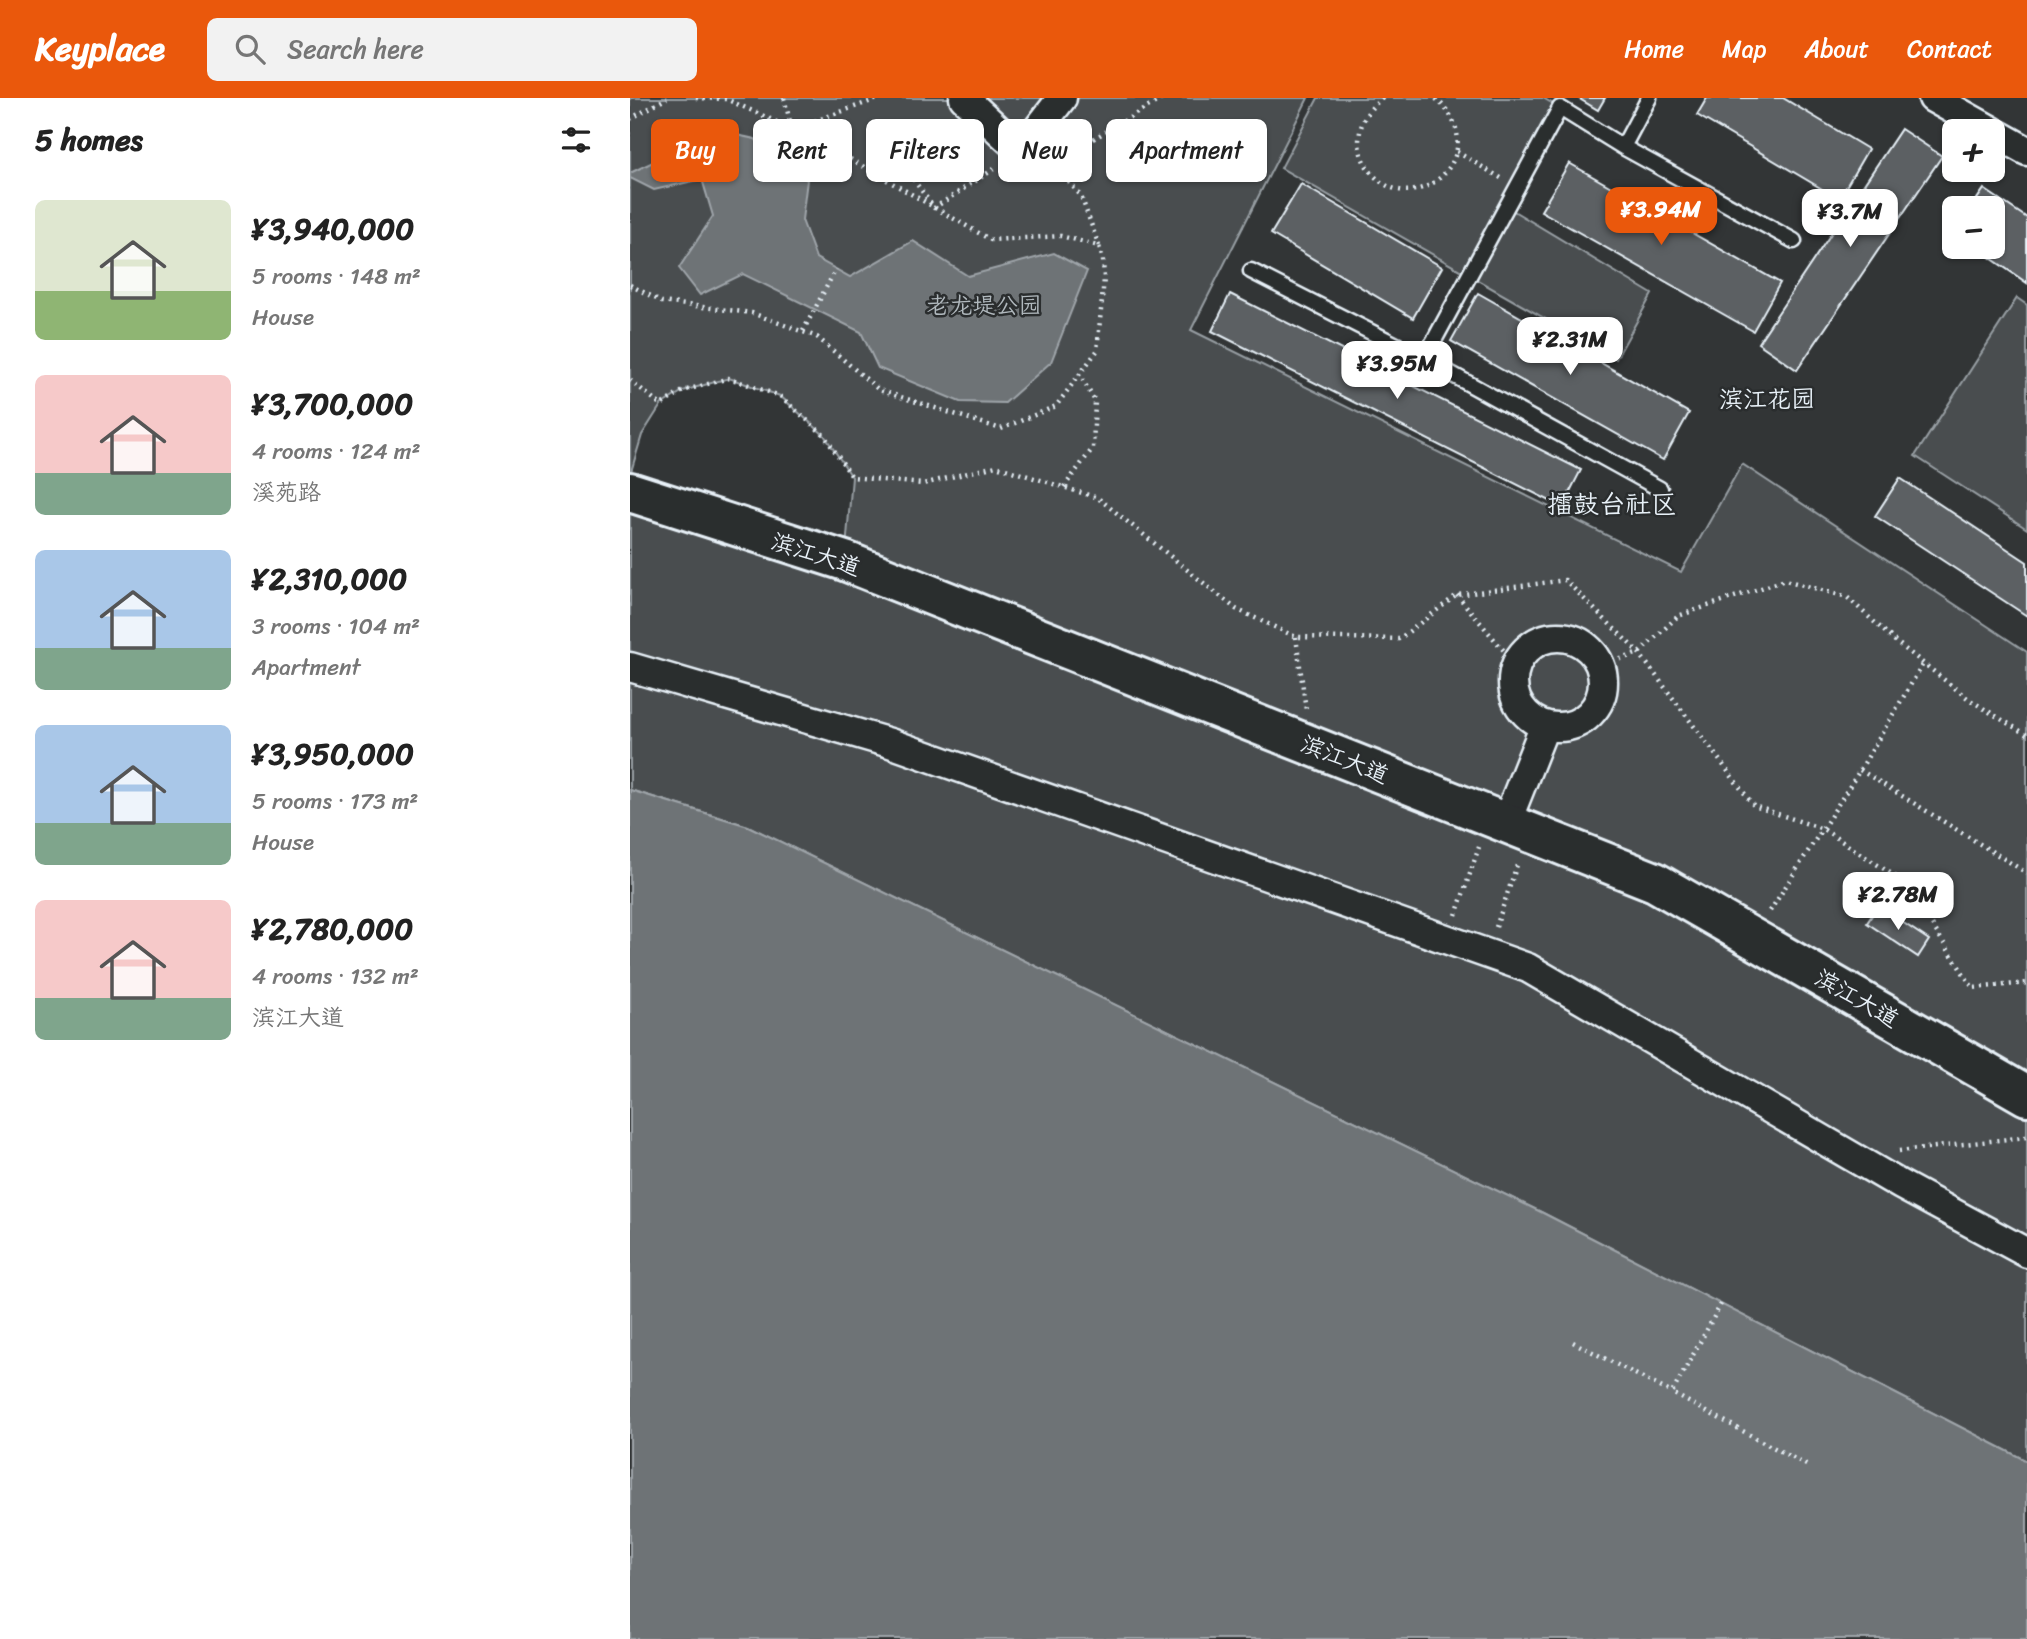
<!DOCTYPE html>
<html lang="en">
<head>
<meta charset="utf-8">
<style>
	:root { --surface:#fff; --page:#f2f2f2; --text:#222; --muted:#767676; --accent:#ea580c }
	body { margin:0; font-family:Sriracha,"LXGW WenKai TC",sans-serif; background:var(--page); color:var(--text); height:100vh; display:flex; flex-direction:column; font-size:26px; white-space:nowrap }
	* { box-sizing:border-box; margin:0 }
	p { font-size:23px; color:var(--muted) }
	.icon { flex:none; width:38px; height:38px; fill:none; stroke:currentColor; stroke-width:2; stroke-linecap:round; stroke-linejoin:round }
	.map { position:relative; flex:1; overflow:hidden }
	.drawer { display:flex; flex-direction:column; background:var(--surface); width:630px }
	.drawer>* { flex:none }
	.top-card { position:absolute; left:21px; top:21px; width:665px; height:63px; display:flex; gap:14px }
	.controls { position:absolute; left:1312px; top:21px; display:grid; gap:14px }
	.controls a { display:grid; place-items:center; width:63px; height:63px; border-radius:10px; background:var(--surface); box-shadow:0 2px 5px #0004; font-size:35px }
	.price { position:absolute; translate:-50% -60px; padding:0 16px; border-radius:14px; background:#fff; color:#222; font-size:23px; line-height:46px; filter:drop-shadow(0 2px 4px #0008) }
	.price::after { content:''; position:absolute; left:50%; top:42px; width:21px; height:16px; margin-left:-10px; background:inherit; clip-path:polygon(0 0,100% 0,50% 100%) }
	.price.active { background:var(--accent); color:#fff }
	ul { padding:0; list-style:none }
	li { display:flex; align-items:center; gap:21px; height:175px; padding:0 35px }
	li span { display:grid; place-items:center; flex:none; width:196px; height:140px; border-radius:10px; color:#555 }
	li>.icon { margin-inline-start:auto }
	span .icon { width:84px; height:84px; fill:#fffc; stroke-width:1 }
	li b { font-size:30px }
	h2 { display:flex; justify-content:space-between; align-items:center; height:84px; padding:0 35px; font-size:30px }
	.tag { padding:0 24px; border-radius:10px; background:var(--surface); box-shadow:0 2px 5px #0004; font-size:24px; line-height:63px }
	.tag.active { background:var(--accent); color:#fff }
	header { display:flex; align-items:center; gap:42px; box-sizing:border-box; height:98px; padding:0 35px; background:var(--accent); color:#fff }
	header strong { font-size:33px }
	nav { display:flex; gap:38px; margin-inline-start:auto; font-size:24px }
	.search { width:490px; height:63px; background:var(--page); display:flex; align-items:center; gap:18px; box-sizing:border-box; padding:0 24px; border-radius:10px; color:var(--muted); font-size:26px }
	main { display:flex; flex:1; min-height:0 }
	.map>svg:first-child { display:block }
	.green { fill:#494d4f; stroke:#989fa4; stroke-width:2 }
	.water { fill:#6e7376; stroke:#9fa5aa; stroke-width:2 }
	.building { fill:#5c6063; stroke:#e8f1f8; stroke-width:2 }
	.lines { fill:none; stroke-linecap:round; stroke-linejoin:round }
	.lane-casing { stroke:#e8f1f8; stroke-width:19 }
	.street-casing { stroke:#e8f1f8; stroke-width:33 }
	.secondary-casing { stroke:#e8f1f8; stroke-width:44 }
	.path { stroke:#e8f1f8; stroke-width:4.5; stroke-dasharray:2 5; stroke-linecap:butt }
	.lane { stroke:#2a2d2e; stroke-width:14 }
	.street { stroke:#2a2d2e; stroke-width:28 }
	.secondary { stroke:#2a2d2e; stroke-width:38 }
	.labels { text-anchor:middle; stroke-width:5; stroke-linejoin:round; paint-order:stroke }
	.park-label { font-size:23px; fill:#b0b8bd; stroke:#2a2d2e }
	.street-label { font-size:23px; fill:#e8f1f8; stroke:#2a2d2e }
	.neighbourhood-label { font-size:24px; fill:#e8f1f8; stroke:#2a2d2e }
	.quarter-label { font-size:26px; fill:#e8f1f8; stroke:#2a2d2e }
</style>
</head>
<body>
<header>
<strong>Keyplace</strong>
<div class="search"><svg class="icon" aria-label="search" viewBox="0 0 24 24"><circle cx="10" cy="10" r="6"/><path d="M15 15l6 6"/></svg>Search here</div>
<nav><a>Home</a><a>Map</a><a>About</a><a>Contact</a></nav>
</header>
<main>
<section class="drawer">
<h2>5 homes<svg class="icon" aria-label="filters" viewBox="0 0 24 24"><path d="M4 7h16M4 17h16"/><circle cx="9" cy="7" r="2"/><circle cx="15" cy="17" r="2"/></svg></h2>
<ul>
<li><span style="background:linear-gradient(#dfe7d0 65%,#8fb573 0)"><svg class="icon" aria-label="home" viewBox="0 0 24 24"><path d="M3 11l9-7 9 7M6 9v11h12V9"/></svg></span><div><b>¥3,940,000</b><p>5 rooms · 148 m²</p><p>House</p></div></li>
<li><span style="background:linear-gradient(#f6c9c9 70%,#7fa58c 0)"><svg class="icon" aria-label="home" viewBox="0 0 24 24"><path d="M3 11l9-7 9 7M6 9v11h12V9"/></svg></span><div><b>¥3,700,000</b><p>4 rooms · 124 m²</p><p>溪苑路</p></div></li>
<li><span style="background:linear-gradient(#a9c7e8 70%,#7fa58c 0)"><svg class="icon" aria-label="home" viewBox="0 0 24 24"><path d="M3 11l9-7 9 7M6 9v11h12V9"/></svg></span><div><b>¥2,310,000</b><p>3 rooms · 104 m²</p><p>Apartment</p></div></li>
<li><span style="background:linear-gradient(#a9c7e8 70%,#7fa58c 0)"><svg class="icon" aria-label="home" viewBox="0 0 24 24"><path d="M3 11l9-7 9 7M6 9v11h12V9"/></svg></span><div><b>¥3,950,000</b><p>5 rooms · 173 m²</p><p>House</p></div></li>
<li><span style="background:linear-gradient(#f6c9c9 70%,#7fa58c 0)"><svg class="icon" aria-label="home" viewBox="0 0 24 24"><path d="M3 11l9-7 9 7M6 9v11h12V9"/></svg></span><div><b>¥2,780,000</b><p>4 rooms · 132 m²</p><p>滨江大道</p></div></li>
</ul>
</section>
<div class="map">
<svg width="1397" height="1541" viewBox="0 0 1397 1541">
	<rect width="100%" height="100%" fill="#323536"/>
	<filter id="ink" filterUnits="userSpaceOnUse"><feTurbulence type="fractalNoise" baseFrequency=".0143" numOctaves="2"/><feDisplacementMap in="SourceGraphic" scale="14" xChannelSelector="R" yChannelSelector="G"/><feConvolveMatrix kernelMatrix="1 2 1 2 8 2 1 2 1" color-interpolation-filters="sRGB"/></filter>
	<g filter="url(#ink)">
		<path class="green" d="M 0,0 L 678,0 L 561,232 L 1051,474 L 1112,366 L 1397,554 L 1397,1363 L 913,1115 L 118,728 L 0,692 L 0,394 L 215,463 L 222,379 L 194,337 L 150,298 L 99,280 L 53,293 L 31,307 L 12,337 L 0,377 Z
			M 688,0 L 913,0 L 930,10 L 877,109 L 1022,196 L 986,261 L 651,70 Z
			M 1387,200 L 1397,207 L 1397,431 L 1285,358 Z"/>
		<path class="water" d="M 88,33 L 125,41 L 177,82 L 172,122 L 186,160 L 220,179 L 283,143 L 338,178 L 424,155 L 457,173 L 421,264 L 375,305 L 330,304 L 248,270 L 231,234 L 113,176 L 70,197 L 49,170 L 83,118 L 72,81 L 24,92 L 0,80 L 0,75 Z
			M 0,692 L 118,728 L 913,1115 L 1397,1363 L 1397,1541 L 0,1541 Z"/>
		<path class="building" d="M 948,0 L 975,0 L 968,12 Z
			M 1077,0 L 1153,0 L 1238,51 L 1209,101 L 1067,17 Z
			M 1271,31 L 1312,58 L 1167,272 L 1128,245 Z
			M 939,65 L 1150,185 L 1123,233 L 911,113 Z
			M 671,86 L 812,169 L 783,220 L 641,136 Z
			M 1354,91 L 1397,120 L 1397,185 L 1345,149 L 1363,149 L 1363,110 L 1341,110 Z
			M 848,195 L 1059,315 L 1033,362 L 821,243 Z
			M 600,196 L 951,372 L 932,409 L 582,233 Z
			M 1270,380 L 1397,464 L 1397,518 L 1245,418 Z
			M 1248,808 L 1299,842 L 1288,859 L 1237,825 Z"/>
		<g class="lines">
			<g class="lane-casing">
				<path id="lane" d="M 1019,0 L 993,49 L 1164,143
					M 993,49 L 930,10 L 794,261 L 1030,391
					M 621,173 L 794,261"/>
			</g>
			<g class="street-casing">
				<path id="street" d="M 334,0 L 391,53 L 432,0
					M 1303,0 L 1362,33
					M 1363,34 L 1397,53
					M883 584a45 45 0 1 1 90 0a45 45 0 1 1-90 0Z
					M 0,569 L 260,645 L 898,870 L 1271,1087 L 1397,1155
					M 876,725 L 915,627"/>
			</g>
			<g class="secondary-casing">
				<path id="secondary" d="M 0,394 L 215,463 L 1025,784 L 1397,998"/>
			</g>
			<path class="path" d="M 154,0 L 162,31 L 250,0
				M 753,0 C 737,11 729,26 729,45 C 730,56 734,66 741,74 C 784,128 868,53 805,0
				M 0,21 L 37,0
				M 263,53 L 304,110 L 367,69
				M 827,54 L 871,80
				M 469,148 L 451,98 L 430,74 L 446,51 L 533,0
				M 0,187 L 32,204 L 122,215 L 187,239 L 249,292 L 371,331 L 426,308 L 467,253 L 474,181 L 473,162 L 469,148 L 431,138 L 361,142 L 189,43 L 96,1 L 64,0
				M 173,233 L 206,171
				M 0,282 L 31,307 L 53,293 L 99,280 L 150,298 L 194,337 L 222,379 L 293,386 L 366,368 L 468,400 L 606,511 L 666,539 L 769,541 L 827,497 L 935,482 L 1009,555 L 1124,708 L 1193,731 L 1274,784 L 1343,890 L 1397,885
				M 434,389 L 463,350 L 465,303 L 449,276
				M 827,497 L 886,567
				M 666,539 L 676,612
				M 970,568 L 1009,555 L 1048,518 L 1155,482 L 1217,499 L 1265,543 L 1340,602 L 1397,637
				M 1230,672 L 1397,775
				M 1140,813 L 1230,672 L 1293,566
				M 826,817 L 849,749
				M 866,829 L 888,764
				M 1269,1053 L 1397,1039
				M 1091,1206 L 1042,1295 L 1178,1368
				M 943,1244 L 1042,1295"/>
			<use href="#lane" class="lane"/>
			<use href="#street" class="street"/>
			<use href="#secondary" class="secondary"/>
		</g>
	</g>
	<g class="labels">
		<g class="park-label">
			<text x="354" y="215">老龙堤公园</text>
		</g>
		<g class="street-label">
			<text transform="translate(186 456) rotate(18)" y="8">滨江大道</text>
			<text transform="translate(715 661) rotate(22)" y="8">滨江大道</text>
			<text transform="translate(1227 900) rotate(30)" y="8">滨江大道</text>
		</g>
		<g class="neighbourhood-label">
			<text x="1137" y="309">滨江花园</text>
		</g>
		<g class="quarter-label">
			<text x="982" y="415">擂鼓台社区</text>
		</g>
	</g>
</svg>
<div class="controls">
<a>+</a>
<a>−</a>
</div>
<b class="price active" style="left:1031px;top:149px">¥3.94M</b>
<b class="price" style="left:1220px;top:151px">¥3.7M</b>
<b class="price" style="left:940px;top:279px">¥2.31M</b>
<b class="price" style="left:767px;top:303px">¥3.95M</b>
<b class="price" style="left:1268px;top:834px">¥2.78M</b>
<div class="top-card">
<a class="tag active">Buy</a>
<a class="tag">Rent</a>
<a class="tag">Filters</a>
<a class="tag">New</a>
<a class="tag">Apartment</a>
</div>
</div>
</main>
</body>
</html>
